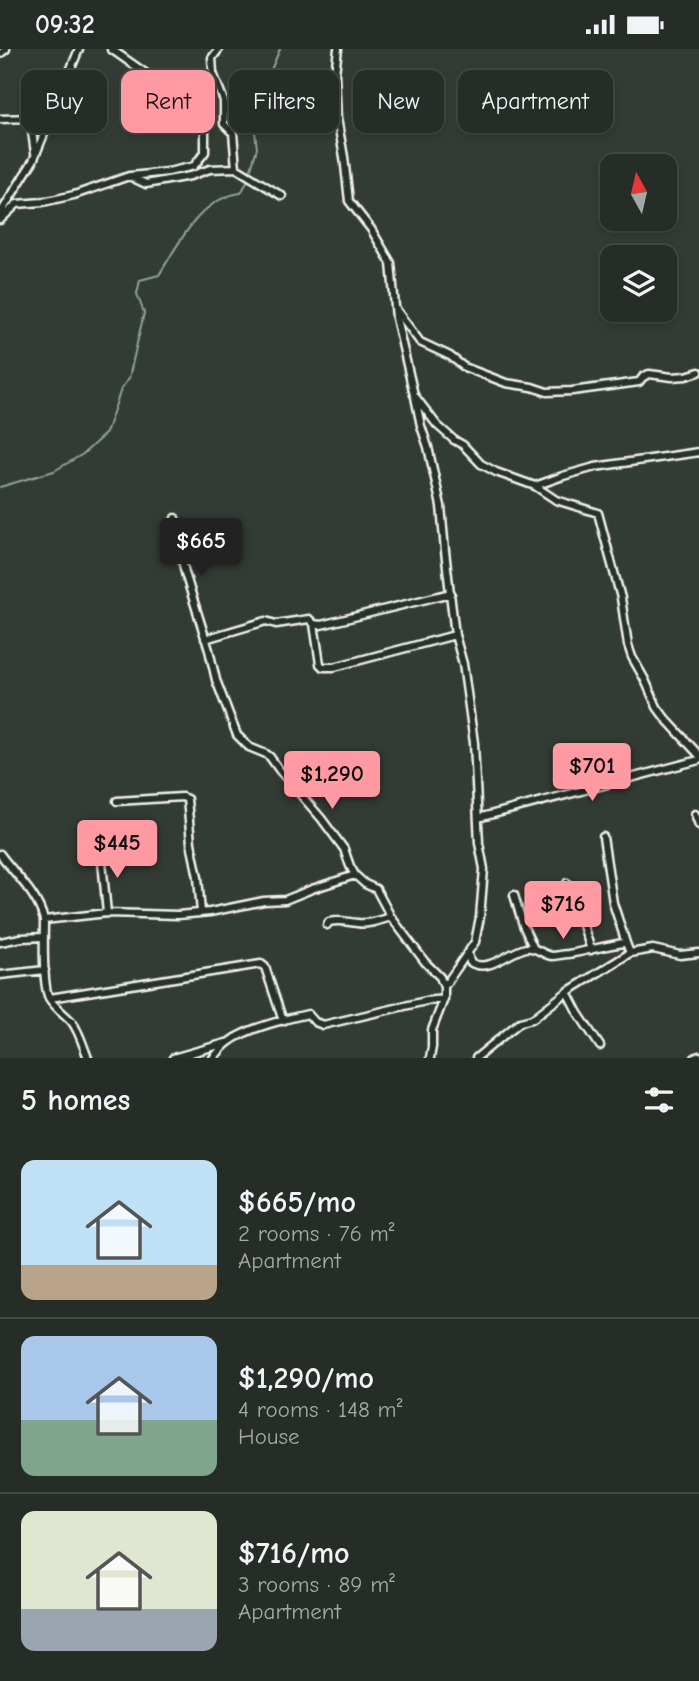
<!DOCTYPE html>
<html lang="en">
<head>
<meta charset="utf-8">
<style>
	:root { --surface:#262d27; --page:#323933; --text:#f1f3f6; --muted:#a4a8a7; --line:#424944; --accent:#ff9aa2 }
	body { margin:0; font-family:"Comic Neue",sans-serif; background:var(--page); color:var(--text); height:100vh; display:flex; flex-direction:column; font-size:26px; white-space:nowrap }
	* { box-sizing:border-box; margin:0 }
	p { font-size:23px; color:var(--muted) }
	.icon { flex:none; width:38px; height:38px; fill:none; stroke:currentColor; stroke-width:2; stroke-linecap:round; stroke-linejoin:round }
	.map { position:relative; height:1009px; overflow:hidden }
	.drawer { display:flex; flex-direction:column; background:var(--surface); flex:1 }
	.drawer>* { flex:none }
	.guide { position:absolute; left:21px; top:21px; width:658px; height:63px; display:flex; gap:14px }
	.needle { width:46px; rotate:352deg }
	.controls { position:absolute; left:600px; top:105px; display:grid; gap:14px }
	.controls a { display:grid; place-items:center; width:77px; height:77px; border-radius:14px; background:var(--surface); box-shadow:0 4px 10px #0003,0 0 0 2px var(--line); font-size:35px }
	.price { position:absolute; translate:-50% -60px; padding:0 16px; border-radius:7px; background:var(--accent); color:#111; font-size:23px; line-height:46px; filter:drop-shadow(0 2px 4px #0008) }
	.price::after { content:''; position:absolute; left:50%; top:42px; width:21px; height:16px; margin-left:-10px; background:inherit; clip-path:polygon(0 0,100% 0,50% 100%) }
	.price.on { background:#222; color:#fff }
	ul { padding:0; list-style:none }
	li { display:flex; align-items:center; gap:21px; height:175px; padding:0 21px }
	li+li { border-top:2px solid var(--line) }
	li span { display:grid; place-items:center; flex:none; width:196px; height:140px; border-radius:14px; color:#555 }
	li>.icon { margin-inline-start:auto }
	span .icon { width:84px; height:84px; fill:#fffc; stroke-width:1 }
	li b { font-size:30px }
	h2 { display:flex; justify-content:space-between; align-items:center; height:84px; padding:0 21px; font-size:30px }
	.chip { padding:0 24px; border-radius:14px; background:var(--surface); box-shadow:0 4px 10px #0003,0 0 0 2px var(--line); font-size:24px; line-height:63px }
	.chip.on { background:var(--accent); color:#111 }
	.status { display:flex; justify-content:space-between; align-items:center; height:49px; padding:0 35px; background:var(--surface); direction:ltr }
	.status svg { height:19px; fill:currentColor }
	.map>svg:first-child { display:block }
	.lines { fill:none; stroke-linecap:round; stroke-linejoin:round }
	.stream { stroke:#8ea29f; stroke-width:2 }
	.minor-casing { stroke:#f4f1e8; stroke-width:11 }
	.minor { stroke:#26332d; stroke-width:6 }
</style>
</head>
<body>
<div class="status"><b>09:32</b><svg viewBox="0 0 49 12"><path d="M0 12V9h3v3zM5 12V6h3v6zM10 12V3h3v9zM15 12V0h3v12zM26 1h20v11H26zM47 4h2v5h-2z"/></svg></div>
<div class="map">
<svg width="699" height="1009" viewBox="0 0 699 1009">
	<rect width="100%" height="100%" fill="#333c34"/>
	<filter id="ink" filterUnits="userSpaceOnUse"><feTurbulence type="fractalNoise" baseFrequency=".0143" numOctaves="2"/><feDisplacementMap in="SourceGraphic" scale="14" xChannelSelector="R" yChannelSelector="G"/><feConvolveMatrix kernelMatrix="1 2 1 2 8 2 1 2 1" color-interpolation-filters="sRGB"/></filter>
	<g filter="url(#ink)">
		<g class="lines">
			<path class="stream" d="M 250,123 L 257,99 L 255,83 L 265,35 L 280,0
				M 0,438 L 54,422 L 83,405 L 106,384 L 121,340 L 129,329 L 144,264 L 137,245 L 140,231 L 159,226 C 179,194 200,149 241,144 L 249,129"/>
			<g class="minor-casing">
				<path id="minor" d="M 111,0 L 151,28 L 192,60 L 205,82 L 205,103 L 194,117 L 168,123 L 131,127
					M 219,0 L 212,9 L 213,24 L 224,52 L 224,75 L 233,84 L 236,119
					M 338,0 L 335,24 L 337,69 L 344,108 L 349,152 L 371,180 L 391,214 L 396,269 L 414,346 L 437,376 L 454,391 L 463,396 L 481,415 L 496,423 L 535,437 L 556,451 L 598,464 L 621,549 L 628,596 L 632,608 L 645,631 L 657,658 L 665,669 L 699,706
					M 0,5 L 6,0
					M 0,70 L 30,69 L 35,104
					M 0,165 L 33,112 L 79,0
					M 0,171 L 17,155 L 43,153 L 74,146 L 129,127 L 146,135 L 190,127 L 210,120 L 236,119 L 282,147
					M 395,259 L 420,293 L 450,307 L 464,318 L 506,334 L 532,338 L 547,343 L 572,342 L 639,333 L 643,328 L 649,325 L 672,328 L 686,327 L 699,323
					M 415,348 L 421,377 L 428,398 L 441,457 L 445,502 L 455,586 L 463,615 L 474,694 L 479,794 L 484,820 L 480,868 L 475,893 L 444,938 L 444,950 L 432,981 L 432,998 L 430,1009
					M 535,437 L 563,427 L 595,418 L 699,403
					M 175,469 L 174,475 L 185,524 L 209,601 L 216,631 L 237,686 L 249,698 L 266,705 L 270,708 L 280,722 L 321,769 L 344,800 L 350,817 L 355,826 L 365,835 L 376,840 L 391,868 L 425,913 L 440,928 L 444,938
					M 314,575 L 320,615 L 323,618 L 334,618 L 455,586
					M 205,590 L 266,572 L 276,575 L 309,570 L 314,575 L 321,576 L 451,544
					M 117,752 L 182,748 L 187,750 L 191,794 L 198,828 L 201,864
					M 695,765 L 699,776
					M 478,769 L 699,711
					M 603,788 L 613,854 L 626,894
					M 101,802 L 107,864
					M 0,805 C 16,827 37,844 44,871 C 44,888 42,935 49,949 C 55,959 65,965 72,973 C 80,984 83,997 88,1009
					M 567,834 L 570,836 L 591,901
					M 514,846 L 523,876 L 533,898
					M 44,871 L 107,864 L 178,866 L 210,863 L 264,852 L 285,851 L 312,840 L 355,826
					M 327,876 L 329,873 C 340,870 346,873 357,874 C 369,876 380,871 391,868
					M 0,893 L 21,889 L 44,888
					M 468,904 L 470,913 C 488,925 508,903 526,899 C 536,897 542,906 552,907 C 557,907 563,905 568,905 C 587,902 604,897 623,894 L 626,894 L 630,904
					M 0,926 L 45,921
					M 567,943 L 578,964 L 600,997
					M 50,949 L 261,915 L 265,918 L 283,972
					M 173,1009 L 226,994
					M 213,1009 C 218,1004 223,997 229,993 C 247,979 286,970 308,965 L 315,973 L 323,976 L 426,952 L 444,950
					M 476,1009 L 520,973 L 532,970 L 567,943 L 630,904 L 653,900 L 680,906 L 699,904
					M 695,1009 L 699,1007"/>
			</g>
			<use href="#minor" class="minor"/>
		</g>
	</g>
</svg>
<div class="controls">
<a><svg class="needle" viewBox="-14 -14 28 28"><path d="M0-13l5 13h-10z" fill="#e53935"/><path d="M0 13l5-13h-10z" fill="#a4a8a7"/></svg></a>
<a><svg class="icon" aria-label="layers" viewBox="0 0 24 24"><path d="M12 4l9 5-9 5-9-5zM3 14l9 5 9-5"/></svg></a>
</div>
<b class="price on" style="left:201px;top:529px">$665</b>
<b class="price" style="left:592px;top:754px">$701</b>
<b class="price" style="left:332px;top:762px">$1,290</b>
<b class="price" style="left:117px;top:831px">$445</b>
<b class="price" style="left:563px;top:892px">$716</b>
<div class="guide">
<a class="chip">Buy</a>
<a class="chip on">Rent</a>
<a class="chip">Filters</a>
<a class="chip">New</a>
<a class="chip">Apartment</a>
</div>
</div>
<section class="drawer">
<h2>5 homes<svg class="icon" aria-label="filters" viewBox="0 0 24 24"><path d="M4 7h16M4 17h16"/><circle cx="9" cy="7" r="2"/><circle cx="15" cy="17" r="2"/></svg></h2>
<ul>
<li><span style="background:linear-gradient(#bfe0f5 75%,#b9a48a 0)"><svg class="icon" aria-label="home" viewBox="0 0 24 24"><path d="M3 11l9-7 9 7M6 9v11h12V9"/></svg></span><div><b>$665/mo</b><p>2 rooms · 76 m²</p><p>Apartment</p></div></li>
<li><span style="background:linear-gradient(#a9c7e8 60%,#7fa58c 0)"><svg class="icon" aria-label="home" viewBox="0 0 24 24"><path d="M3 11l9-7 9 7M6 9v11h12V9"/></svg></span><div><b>$1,290/mo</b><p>4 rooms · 148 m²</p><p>House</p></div></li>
<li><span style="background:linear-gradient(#dfe7d0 70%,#9aa5b1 0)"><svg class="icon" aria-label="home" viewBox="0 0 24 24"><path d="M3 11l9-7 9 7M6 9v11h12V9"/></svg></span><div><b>$716/mo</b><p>3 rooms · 89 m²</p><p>Apartment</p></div></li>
</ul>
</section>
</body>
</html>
